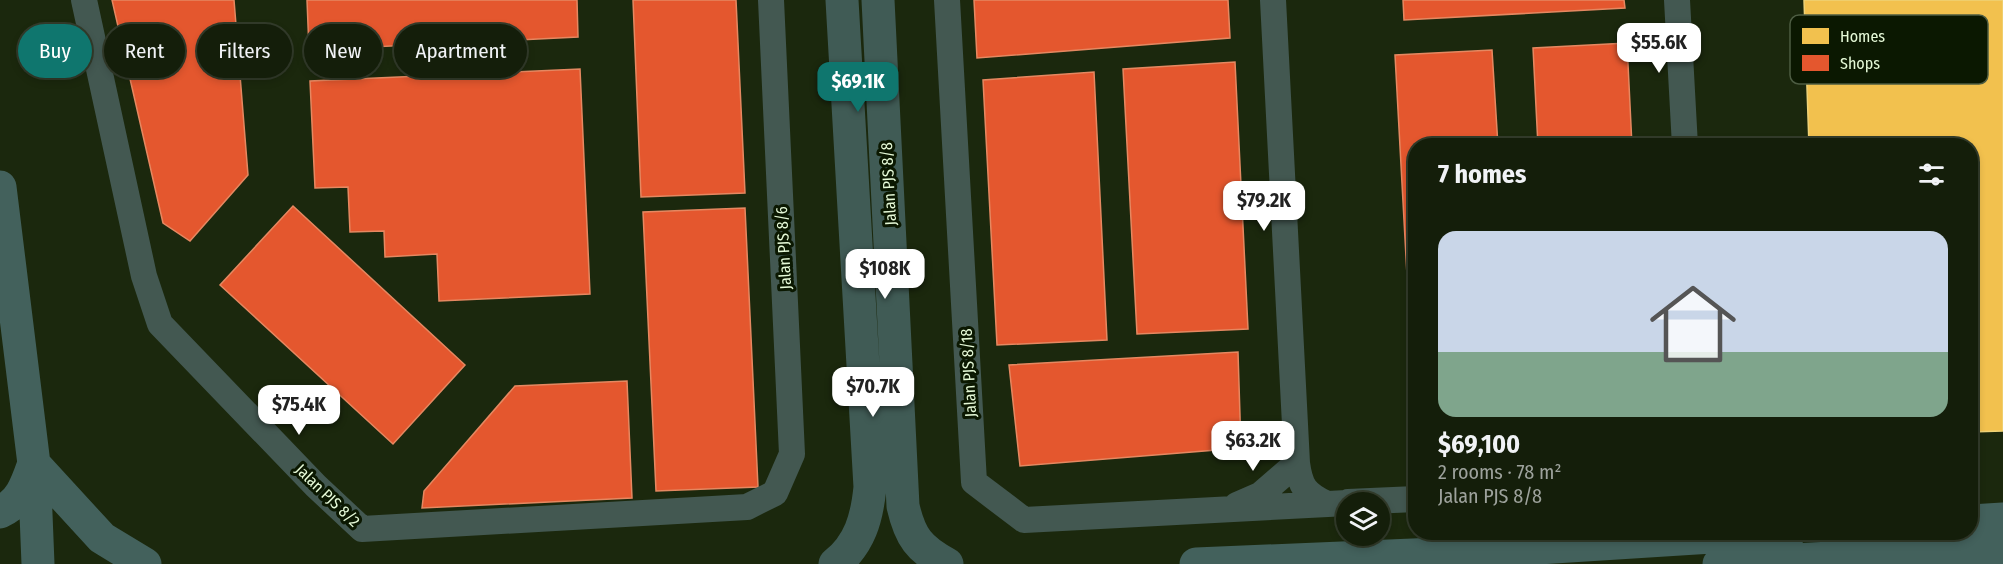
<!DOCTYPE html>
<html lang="en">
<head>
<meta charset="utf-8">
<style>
	:root { --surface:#141e0a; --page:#212b18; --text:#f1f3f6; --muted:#9da29c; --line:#333c2b; --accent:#0f766e }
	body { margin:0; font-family:"Fira Sans Condensed",sans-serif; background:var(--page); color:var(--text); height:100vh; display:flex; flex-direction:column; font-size:22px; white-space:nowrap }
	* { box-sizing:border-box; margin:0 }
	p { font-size:20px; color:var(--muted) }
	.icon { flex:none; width:33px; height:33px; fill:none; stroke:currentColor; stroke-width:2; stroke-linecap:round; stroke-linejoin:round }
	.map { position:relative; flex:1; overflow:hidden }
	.drawer { position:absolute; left:1408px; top:138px; width:570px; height:402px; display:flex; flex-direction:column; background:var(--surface); border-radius:24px; box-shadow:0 3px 9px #0003,0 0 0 2px var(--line) }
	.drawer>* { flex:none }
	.hud { position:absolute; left:18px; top:24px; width:570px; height:54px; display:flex; gap:12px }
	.controls { position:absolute; left:1336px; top:492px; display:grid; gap:12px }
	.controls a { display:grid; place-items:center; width:54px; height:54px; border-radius:50%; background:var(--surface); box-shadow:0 3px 9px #0003,0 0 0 2px var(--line); font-size:30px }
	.price { position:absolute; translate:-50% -51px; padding:0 14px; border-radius:12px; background:#fff; color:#222; font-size:20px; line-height:39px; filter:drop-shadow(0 2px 3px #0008) }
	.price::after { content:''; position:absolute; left:50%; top:36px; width:18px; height:14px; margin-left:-9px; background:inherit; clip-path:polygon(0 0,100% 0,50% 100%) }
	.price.current { background:var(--accent); color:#fff }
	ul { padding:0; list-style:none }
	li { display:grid; align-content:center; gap:12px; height:318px; padding:0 30px }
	li span { display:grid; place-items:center; height:186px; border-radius:18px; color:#555 }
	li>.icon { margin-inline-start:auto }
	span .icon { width:108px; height:108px; fill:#fffc; stroke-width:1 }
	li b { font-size:26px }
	h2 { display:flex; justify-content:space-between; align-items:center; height:72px; padding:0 30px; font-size:26px }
	.tag { padding:0 21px; border-radius:27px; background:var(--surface); box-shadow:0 3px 9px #0003,0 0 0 2px var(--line); font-size:21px; line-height:54px }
	.tag.current { background:var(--accent); color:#fff }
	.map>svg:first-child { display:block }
	.homes { fill:#f2c14e; stroke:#eed277; stroke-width:1.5 }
	.shops { fill:#e4572e; stroke:#e58861; stroke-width:1.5 }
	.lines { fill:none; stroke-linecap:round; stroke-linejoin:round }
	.street { stroke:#435851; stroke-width:26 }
	.secondary { stroke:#405b55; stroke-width:33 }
	.highway { stroke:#43615c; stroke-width:33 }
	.labels { text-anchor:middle; stroke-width:6; stroke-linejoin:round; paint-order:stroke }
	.street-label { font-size:16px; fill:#e6fad8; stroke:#0b1801 }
	.key { fill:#0b1801; stroke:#4d5c42; stroke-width:1.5 }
	.key-label { font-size:16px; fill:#e6fad8 }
</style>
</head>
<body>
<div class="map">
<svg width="2003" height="564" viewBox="0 0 2003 564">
	<rect width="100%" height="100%" fill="#1b280d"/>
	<path class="homes" d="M 1804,0 L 2003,0 L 2003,431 L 1971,432 L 1971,146 L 1809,146 Z"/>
	<path class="shops" d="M 112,0 L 234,0 L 248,175 L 190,241 L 163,223 Z
		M 307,0 L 577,0 L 578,37 L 309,50 Z
		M 633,0 L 736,0 L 745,193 L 641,197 Z
		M 974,0 L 1228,0 L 1230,38 L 977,58 Z
		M 1403,0 L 1624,0 L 1625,8 L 1404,20 Z
		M 1627,43 L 1632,146 L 1538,146 L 1533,48 Z
		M 1492,50 L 1498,146 L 1416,146 L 1416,312 L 1409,312 L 1395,55 Z
		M 1235,62 L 1248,329 L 1137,334 L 1123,69 Z
		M 580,69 L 590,294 L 439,301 L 437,254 L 385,257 L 384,231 L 350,232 L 348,187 L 315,188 L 310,81 Z
		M 1094,72 L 1107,340 L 997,345 L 983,80 Z
		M 293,206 L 465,365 L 393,444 L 220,285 Z
		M 745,208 L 758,487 L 656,491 L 643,212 Z
		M 1408,343 L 1416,343 L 1416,430 L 1413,427 Z
		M 1238,352 L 1241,448 L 1020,466 L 1009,365 Z
		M 627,381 L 632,498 L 422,508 L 424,491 L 515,386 Z"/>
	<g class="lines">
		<path class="street" d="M 84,0 L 144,276 L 160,324 L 316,486 L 362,529 L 747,507 L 775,493 L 792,454 L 771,0
			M 947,0 L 974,482 L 1024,520 L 1347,503
			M 1273,0 L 1297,463 C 1300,486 1305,494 1327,504
			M 1677,0 L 1685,146
			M 1348,502 L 1416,499
			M 1237,505 L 1260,495 L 1297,463"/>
		<path class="secondary" d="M 878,0 L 903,506 C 910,537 919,549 947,564
			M 835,564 C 860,544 867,518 870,487 L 842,0"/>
		<path class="highway" d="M 0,187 L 34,464 L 38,564
			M 34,464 L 102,538 L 145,564
			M 0,512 C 20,503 26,486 33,466
			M 1971,521 L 2003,519
			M 1196,564 L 1460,553 L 1790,532
			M 1719,564 L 2003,549"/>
	</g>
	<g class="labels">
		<g class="street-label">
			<text transform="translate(888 184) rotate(-93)" y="6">Jalan PJS 8/8</text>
			<text transform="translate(783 248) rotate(-93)" y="6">Jalan PJS 8/6</text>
			<text transform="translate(968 373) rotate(-93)" y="6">Jalan PJS 8/18</text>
			<text transform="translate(328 495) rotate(44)" y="6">Jalan PJS 8/2</text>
		</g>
	</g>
	<rect x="1790" y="15" width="198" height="69" rx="9" class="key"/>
	<rect x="1802" y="28" width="27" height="16" fill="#f2c14e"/>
	<rect x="1802" y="55" width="27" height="16" fill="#e4572e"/>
	<g class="key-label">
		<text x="1840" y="42">Homes</text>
		<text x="1840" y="69">Shops</text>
	</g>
</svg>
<div class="controls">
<a><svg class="icon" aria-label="layers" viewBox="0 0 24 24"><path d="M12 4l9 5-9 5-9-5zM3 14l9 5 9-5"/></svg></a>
</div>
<b class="price" style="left:1659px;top:74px">$55.6K</b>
<b class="price current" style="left:858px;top:113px">$69.1K</b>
<b class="price" style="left:1264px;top:232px">$79.2K</b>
<b class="price" style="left:885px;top:300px">$108K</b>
<b class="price" style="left:873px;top:418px">$70.7K</b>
<b class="price" style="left:299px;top:436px">$75.4K</b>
<b class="price" style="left:1253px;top:472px">$63.2K</b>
<div class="hud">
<a class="tag current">Buy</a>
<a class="tag">Rent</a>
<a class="tag">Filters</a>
<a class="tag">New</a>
<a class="tag">Apartment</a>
</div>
<section class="drawer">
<h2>7 homes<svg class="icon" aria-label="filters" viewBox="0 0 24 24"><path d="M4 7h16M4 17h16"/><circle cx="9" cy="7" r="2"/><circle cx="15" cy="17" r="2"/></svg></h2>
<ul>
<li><span style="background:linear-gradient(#c9d6e8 65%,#7fa58c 0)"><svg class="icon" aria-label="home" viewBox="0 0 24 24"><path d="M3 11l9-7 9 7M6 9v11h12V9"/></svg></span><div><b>$69,100</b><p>2 rooms · 78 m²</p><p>Jalan PJS 8/8</p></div></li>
</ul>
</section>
</div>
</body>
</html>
